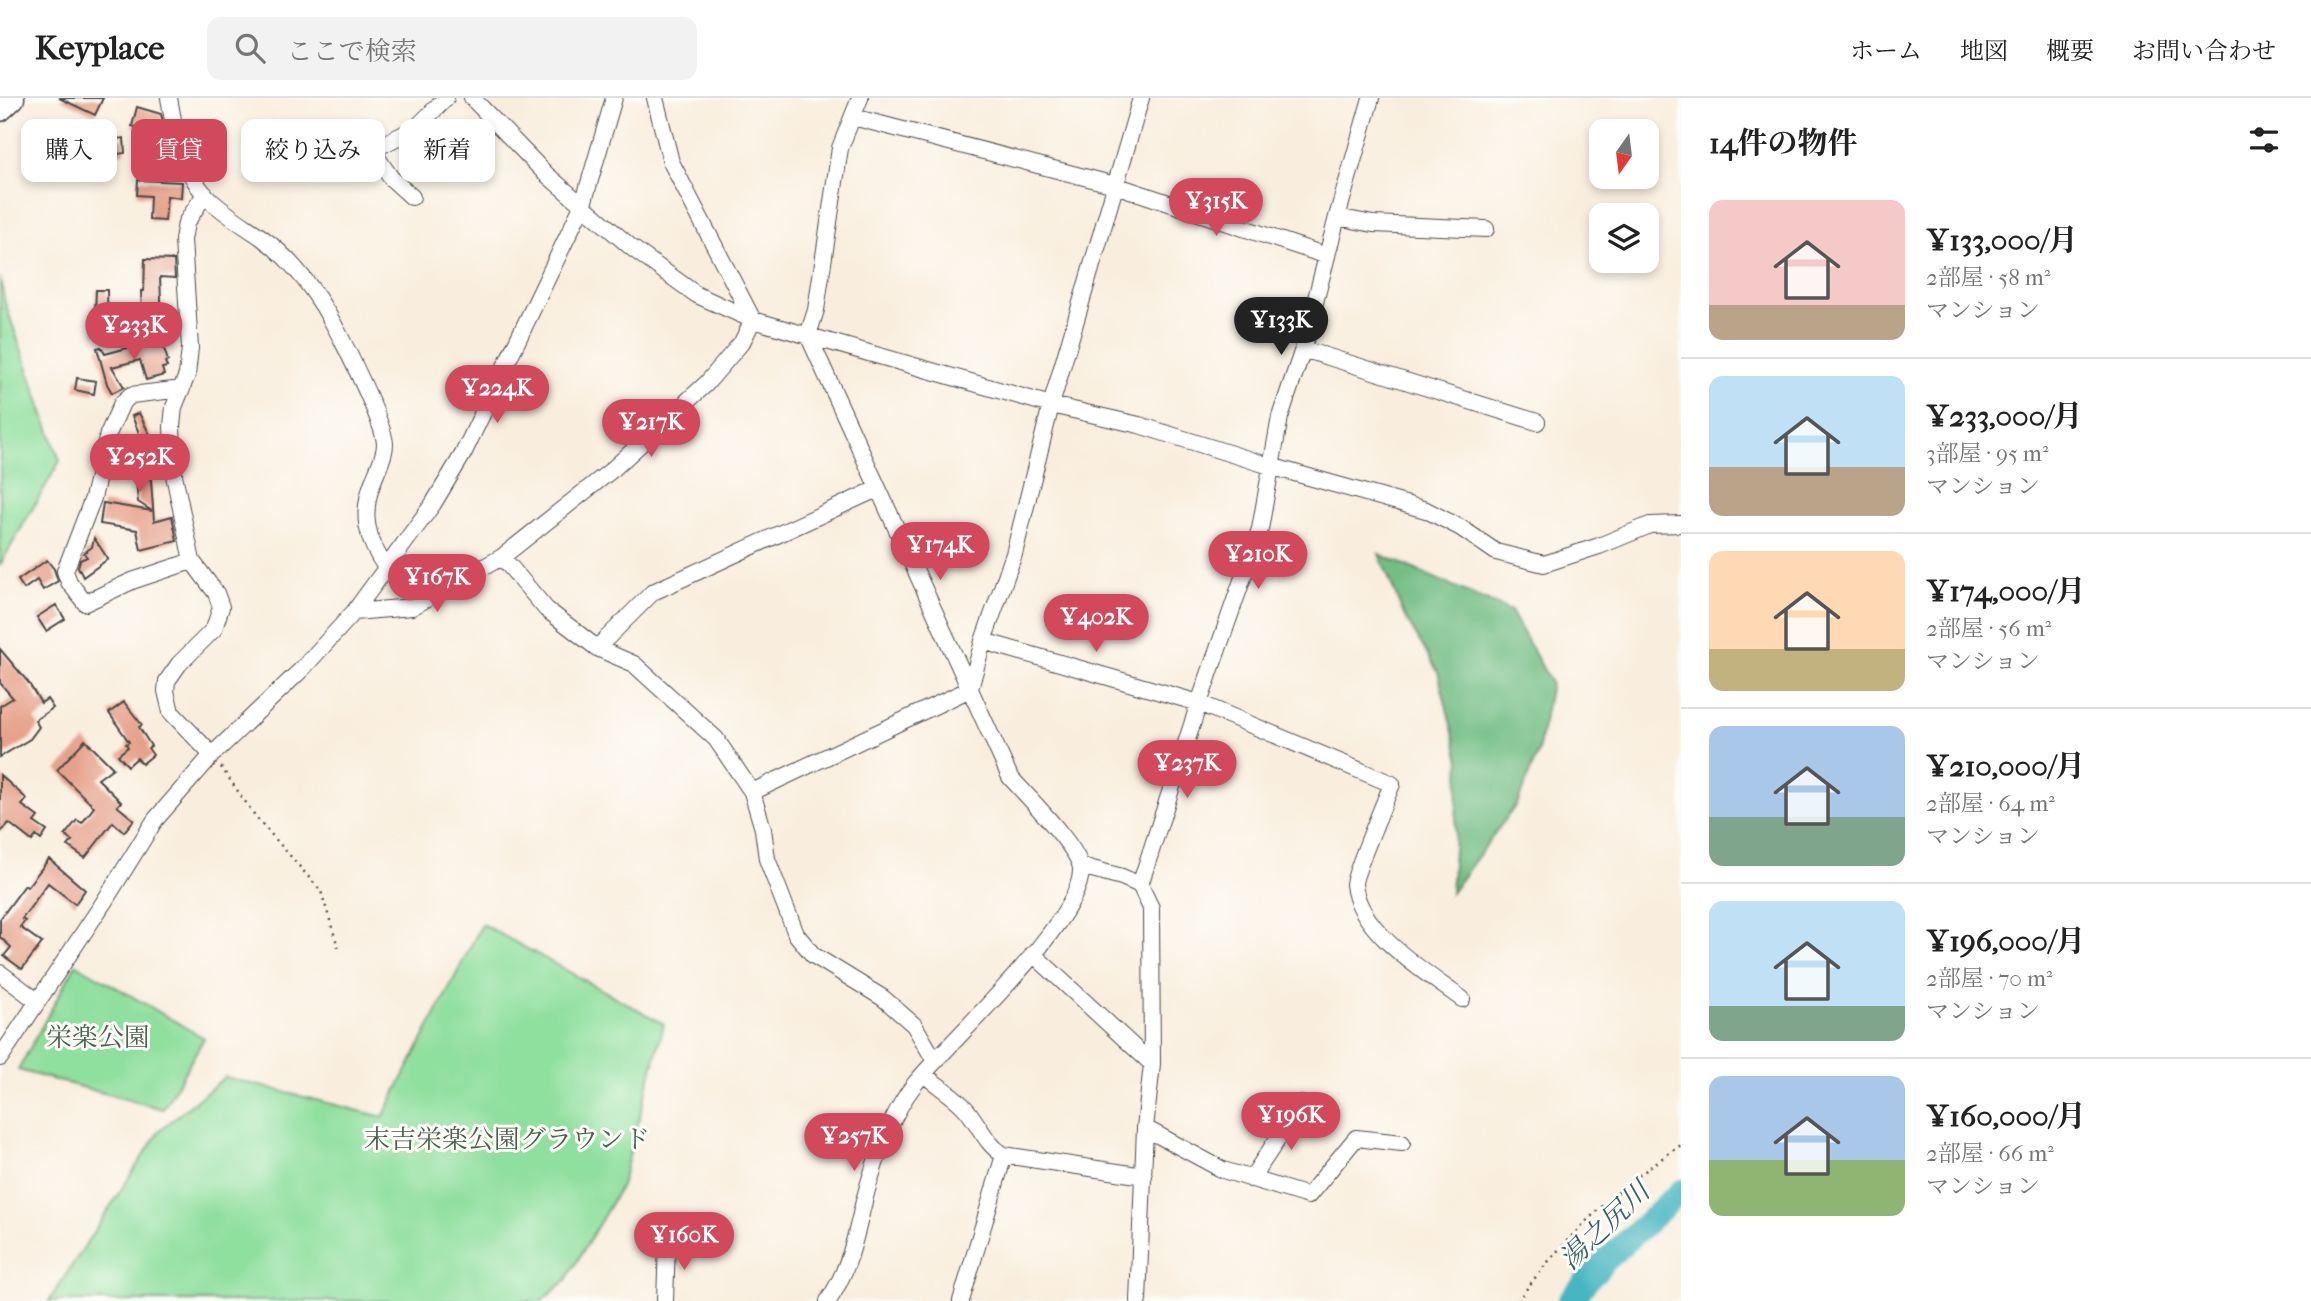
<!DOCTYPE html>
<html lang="ja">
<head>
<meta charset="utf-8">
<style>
	:root { --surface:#fff; --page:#f2f2f2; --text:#222; --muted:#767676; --line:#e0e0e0; --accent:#d1495b }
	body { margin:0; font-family:"IM FELL French Canon","Noto Serif JP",serif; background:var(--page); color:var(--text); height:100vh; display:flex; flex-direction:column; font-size:26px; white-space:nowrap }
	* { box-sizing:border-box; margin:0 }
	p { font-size:23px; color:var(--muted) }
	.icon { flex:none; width:38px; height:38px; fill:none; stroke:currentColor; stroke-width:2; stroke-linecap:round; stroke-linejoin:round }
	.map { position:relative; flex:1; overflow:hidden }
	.details { display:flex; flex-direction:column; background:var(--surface); width:630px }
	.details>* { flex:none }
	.top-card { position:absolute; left:21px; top:21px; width:665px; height:63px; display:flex; gap:14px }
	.needle { width:46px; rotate:194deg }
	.tools { position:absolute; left:1589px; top:21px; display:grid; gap:14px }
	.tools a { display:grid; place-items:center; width:70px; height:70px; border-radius:14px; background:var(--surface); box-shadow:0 4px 10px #0003; font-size:35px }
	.price { position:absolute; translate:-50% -60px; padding:0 16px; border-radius:24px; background:var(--accent); color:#fff; font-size:23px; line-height:46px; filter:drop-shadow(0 2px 4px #0008) }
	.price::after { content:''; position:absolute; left:50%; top:42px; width:21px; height:16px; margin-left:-10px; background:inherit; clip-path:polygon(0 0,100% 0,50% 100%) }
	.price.active { background:#222; color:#fff }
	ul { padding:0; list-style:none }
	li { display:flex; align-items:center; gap:21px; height:175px; padding:0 28px }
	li+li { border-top:2px solid var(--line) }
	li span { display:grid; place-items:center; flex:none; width:196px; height:140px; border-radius:14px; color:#555 }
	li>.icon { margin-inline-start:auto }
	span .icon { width:84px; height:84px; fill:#fffc; stroke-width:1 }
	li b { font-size:30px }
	h2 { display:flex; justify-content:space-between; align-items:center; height:84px; padding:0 28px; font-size:30px }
	.pill { padding:0 24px; border-radius:14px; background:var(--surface); box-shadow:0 4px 10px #0003; font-size:24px; line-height:63px }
	.pill.active { background:var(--accent); color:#fff }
	header { display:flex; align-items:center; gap:42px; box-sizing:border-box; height:98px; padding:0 35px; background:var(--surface); border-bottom:2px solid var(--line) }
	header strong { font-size:33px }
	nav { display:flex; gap:38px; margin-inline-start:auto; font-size:24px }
	.search { width:490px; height:63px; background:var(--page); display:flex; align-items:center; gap:18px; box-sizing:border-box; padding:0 24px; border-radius:14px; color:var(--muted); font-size:26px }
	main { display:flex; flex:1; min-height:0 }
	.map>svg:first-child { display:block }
	.green { fill:#8fdf9e; stroke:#5d8564; stroke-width:2 }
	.forest { fill:#73be85; stroke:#4f7458; stroke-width:2 }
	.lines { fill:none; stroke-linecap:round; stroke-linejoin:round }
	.river { stroke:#47b6c1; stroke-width:24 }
	.building { fill:#e6a18a }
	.minor-casing { stroke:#4a4846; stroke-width:18 }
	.highway-casing { stroke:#4a4846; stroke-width:27 }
	.path { stroke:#4a4846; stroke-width:2.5; stroke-dasharray:2 5; stroke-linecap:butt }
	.minor { stroke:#fff; stroke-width:16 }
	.highway { stroke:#fff; stroke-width:24 }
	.labels { text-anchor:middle; stroke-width:6; stroke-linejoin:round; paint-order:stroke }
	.park-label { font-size:26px; fill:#49614e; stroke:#fdfcf7 }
	.water-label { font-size:28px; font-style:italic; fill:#366367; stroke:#fdfcf7 }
</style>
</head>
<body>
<header>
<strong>Keyplace</strong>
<div class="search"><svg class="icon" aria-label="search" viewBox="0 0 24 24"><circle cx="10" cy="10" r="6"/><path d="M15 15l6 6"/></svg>ここで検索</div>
<nav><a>ホーム</a><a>地図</a><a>概要</a><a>お問い合わせ</a></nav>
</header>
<main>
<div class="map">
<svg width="1681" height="1203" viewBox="0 0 1681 1203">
	<rect width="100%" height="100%" fill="#fdfcf7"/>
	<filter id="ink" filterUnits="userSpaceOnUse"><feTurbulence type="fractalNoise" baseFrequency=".0143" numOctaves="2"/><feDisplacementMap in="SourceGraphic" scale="14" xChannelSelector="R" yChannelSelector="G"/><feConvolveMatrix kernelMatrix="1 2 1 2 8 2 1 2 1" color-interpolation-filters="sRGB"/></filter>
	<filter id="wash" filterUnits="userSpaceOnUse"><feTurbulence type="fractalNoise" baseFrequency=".00686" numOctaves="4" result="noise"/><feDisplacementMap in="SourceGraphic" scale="28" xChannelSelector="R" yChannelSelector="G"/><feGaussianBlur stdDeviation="1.57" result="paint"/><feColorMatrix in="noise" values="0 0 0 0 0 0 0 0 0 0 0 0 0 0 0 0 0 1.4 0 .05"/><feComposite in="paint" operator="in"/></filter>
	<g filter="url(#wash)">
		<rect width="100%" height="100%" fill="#f9eede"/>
		<path class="green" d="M 0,179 L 5,205 L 60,363 L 0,467 Z
			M 482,826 L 664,926 L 621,1088 L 566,1182 L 542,1203 L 49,1203 L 160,1032 L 225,979 L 383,1019 Z
			M 76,866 L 204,940 L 163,1011 L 18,972 Z"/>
		<path class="forest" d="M 1379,456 L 1511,513 L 1551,585 L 1538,654 L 1518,704 L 1451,795 L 1460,663 L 1438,574 L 1404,517 Z"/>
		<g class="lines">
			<path class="river" d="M 1569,1203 L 1604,1164 L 1681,1093"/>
		</g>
		<g id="blocks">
			<path class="building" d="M 59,0 L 103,0 L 95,17 Z
				M 137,9 L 161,16 L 163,24 L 160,36 L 132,28 Z
				M 124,40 L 125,55 L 111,57 L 111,60 L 90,62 L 88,44 Z
				M 138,82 L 182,84 L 181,100 L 167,98 L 165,123 L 149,122 L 150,98 L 137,97 Z
				M 145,161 L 174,162 L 175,180 L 160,179 L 162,223 L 178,224 L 179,235 L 128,235 L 131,214 L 142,215 L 141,193 L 144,193 Z
				M 96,192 L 107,192 L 108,236 L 94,236 Z
				M 161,241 L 168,263 L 165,264 L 167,269 L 162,270 L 164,277 L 146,282 L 140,262 L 112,269 L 124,289 L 112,295 L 107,286 L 97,250 L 101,249 L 105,256 Z
				M 77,280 L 96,283 L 94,296 L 75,292 Z
				M 139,315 L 158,353 L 149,356 L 154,423 L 172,418 L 177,443 L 141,452 L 137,432 L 100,426 L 103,405 L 152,413 L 138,404 L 134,361 L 115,361 L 118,340 L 141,340 L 132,318 Z
				M 94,440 L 108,461 L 83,479 L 78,469 L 80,462 L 87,459 L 84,455 L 92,449 Z
				M 47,462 L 54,471 L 58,483 L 43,492 L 37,482 L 24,491 L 18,482 Z
				M 56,507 L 65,521 L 46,533 L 37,519 Z
				M 0,551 L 28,584 L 41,605 L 47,601 L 53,610 L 35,622 L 39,629 L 30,641 L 0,659 L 0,608 L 13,600 L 0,585 Z
				M 124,604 L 142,627 L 139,629 L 151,648 L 148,650 L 153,657 L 142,666 L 137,660 L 128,668 L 118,657 L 128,649 L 126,646 L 129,644 L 109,615 Z
				M 85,642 L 113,670 L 98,681 L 121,704 L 117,708 L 134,722 L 124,734 L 113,724 L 85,760 L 68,748 L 72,743 L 65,737 L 77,722 L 82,725 L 94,709 L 57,672 Z
				M 0,677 L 27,701 L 22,707 L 38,719 L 34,724 L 47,733 L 41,742 L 36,738 L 32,743 L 9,725 L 0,735 Z
				M 49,761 L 85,792 L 75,806 L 48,785 L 22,821 L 25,823 L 20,829 L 42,845 L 22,871 L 4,858 L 11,849 L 0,839 L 0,821 L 25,787 L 27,789 Z"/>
		</g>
	</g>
	<g filter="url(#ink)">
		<use href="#blocks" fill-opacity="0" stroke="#4a4846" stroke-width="2"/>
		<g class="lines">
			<g class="minor-casing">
				<path id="minor" d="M 169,0 C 175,35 182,71 206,98 C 223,115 242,126 261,139 C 296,164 321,201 340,238 C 351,260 384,325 385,346 C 385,358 378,370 374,381 C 360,415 366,442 387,471
					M 472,0 L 546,76 L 632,150 L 697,197 L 753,222 L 1051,307 L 1139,327 L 1270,368 L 1426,412 L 1461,430 L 1496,454 L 1544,466 L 1599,448 L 1650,427 L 1681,426
					M 655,0 L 671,64 L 753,222
					M 853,19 L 1115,87 L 1327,158
					M 205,96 L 186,125 L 183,142 L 190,250 L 187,277 L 174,309 L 172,328 L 174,377 L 192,463 L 216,495 L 221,509 L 214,531 L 179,566 L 167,583 L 166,593 L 171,614 L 212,657
					M 412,99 L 391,80 L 372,52 L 416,30 L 446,0
					M 1337,119 L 1373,126 L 1486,131
					M 1303,251 L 1537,324
					M 182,291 L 131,297 L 122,305 L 108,336 L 93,400 L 65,473 L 69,484 L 85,505 L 132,483 L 192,463
					M 502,459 L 546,511 L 597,550 L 634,566 L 716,641 L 752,694 L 763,731 L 767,761 L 796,836 L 813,857 L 883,900 L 914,927 L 935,963
					M 354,514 L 412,509 L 502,459 L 613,371 L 706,286 L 742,244 L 753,222
					M 983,543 L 1199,605 L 1392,686 C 1386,701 1354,776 1354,786 C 1358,834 1427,875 1462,901
					M 597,550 L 653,494 L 877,391
					M 752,694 L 970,591 L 983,543 L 1014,456 L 1051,307 L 1141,0
					M 1081,768 L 1122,779 L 1140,787 L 1151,810 L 1152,966 L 1145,1030 L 1138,1203
					M 1140,787 L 1199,605 L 1260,431 L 1280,319 L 1303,251 L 1337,119 L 1371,0
					M 1033,856 L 1152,966
					M 0,875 L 37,903
					M 0,960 L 104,804 L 155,722 L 212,657 L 302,571 L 354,514 L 433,406 L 463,356 L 583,106 L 614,0
					M 924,976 C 938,989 954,997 966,1011 C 979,1026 986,1047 1004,1057 L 1144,1078
					M 1145,1030 L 1223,1072 L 1308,1098 L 1356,1040 L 1402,1045
					M 1251,1081 L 1301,1006
					M 665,1203 L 667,1145
					M 828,1203 C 850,1171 856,1136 865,1099 C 875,1062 890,1018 914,987 C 948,944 1083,823 1081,771 C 1080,751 1025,696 1010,679 L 808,237 L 816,212 L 840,50 L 860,0
					M 961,1203 L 1004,1057"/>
			</g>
			<g class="highway-casing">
				<path id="highway" d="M 0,11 L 12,0"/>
			</g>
			<path class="path" d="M 221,669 L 256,719 L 321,793 L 339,852
				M 1518,1203 C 1560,1142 1620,1088 1681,1047"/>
			<use href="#minor" class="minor"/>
			<use href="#highway" class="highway"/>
		</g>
	</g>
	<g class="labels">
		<g class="park-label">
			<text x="98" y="948">栄楽公園</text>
			<text x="507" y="1050">末吉栄楽公園グラウンド</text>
		</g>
		<g class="water-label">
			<text transform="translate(1604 1127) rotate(-44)" y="10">湯之尻川</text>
		</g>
	</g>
</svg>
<div class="tools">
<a><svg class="needle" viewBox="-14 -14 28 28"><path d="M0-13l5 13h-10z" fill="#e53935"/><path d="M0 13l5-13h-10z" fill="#767676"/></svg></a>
<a><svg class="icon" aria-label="layers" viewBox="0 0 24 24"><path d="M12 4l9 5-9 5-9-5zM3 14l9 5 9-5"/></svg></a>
</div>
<b class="price" style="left:1216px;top:140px">¥315K</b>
<b class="price active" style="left:1281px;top:259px">¥133K</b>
<b class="price" style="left:134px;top:264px">¥233K</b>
<b class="price" style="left:497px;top:327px">¥224K</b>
<b class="price" style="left:651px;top:361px">¥217K</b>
<b class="price" style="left:140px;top:396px">¥252K</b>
<b class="price" style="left:940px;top:484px">¥174K</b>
<b class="price" style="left:1258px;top:493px">¥210K</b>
<b class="price" style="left:437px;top:516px">¥167K</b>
<b class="price" style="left:1096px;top:556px">¥402K</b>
<b class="price" style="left:1187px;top:702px">¥237K</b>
<b class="price" style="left:1291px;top:1054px">¥196K</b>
<b class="price" style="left:854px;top:1075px">¥257K</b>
<b class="price" style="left:684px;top:1174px">¥160K</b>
<div class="top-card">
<a class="pill">購入</a>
<a class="pill active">賃貸</a>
<a class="pill">絞り込み</a>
<a class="pill">新着</a>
</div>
</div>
<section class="details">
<h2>14件の物件<svg class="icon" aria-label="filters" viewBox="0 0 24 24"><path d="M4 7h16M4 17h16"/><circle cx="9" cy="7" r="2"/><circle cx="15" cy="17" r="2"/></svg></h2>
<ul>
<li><span style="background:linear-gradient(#f6c9c9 75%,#b9a48a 0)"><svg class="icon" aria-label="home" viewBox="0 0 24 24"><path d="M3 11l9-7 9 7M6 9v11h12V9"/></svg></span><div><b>¥133,000/月</b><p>2部屋 · 58 m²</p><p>マンション</p></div></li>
<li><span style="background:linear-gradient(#bfe0f5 65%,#b9a48a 0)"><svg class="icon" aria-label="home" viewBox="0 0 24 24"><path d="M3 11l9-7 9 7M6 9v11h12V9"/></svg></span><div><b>¥233,000/月</b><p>3部屋 · 95 m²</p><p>マンション</p></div></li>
<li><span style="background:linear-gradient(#ffd9b3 70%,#c2b280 0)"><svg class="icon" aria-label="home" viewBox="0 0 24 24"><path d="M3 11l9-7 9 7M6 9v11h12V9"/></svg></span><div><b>¥174,000/月</b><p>2部屋 · 56 m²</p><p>マンション</p></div></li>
<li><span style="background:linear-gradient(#a9c7e8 65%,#7fa58c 0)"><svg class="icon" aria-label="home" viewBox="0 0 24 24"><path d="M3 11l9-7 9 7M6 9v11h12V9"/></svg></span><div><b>¥210,000/月</b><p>2部屋 · 64 m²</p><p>マンション</p></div></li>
<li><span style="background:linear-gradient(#bfe0f5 75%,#7fa58c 0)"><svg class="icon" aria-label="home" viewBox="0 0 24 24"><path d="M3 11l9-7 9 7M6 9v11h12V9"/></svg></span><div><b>¥196,000/月</b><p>2部屋 · 70 m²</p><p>マンション</p></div></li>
<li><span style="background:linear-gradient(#a9c7e8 60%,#8fb573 0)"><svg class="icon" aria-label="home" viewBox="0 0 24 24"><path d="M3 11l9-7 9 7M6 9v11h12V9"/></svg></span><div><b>¥160,000/月</b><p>2部屋 · 66 m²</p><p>マンション</p></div></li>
</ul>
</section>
</main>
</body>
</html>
